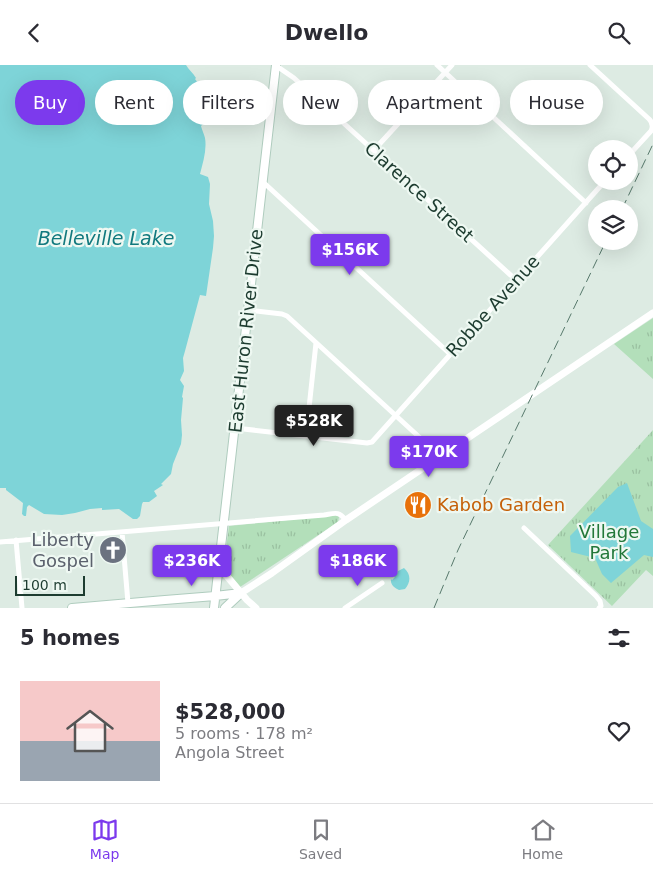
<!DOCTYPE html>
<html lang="en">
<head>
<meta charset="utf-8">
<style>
	:root { --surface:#fff; --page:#f7f7f7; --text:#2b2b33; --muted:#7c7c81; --line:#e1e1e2; --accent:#7c3aed }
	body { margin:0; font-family:"DejaVu Sans",sans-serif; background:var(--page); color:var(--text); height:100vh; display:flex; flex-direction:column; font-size:19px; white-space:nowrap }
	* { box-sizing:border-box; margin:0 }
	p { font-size:16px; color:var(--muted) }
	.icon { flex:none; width:28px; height:28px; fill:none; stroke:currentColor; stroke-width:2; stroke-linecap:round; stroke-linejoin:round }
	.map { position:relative; height:543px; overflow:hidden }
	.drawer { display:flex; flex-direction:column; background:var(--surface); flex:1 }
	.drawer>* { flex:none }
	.hud { position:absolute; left:15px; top:15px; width:624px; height:45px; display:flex; gap:10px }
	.fabs { position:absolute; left:588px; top:75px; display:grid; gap:10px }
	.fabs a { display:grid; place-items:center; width:50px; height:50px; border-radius:50%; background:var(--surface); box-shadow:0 5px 20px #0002; font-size:25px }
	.scale { position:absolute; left:15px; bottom:12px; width:70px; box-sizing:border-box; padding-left:5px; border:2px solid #1d3c30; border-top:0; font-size:14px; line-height:18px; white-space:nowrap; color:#1d3c30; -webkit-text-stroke:4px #eef8f2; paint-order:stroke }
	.price { position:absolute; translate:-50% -42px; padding:0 11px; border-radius:5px; background:var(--accent); color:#fff; font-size:16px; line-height:32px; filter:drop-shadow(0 1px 2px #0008) }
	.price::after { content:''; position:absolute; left:50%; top:30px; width:15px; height:11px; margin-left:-8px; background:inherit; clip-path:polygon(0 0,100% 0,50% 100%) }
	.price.current { background:#222; color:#fff }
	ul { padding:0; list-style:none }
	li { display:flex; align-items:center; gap:15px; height:125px; padding:0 20px }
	li span { display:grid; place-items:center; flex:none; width:140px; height:100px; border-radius:0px; color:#555 }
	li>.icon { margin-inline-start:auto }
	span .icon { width:60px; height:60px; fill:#fffc; stroke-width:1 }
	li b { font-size:21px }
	h2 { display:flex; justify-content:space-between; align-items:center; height:60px; padding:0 20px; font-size:21px }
	.tag { padding:0 18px; border-radius:22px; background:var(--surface); box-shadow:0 5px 20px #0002; font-size:18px; line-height:45px }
	.tag.current { background:var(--accent); color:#fff }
	header { display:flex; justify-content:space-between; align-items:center; height:65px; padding:0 20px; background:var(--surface); font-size:22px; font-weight:700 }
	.tabs { display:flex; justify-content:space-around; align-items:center; height:70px; border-top:1px solid var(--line); background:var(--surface); font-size:14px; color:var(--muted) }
	.tabs a { display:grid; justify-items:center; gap:2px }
	.tabs .current { color:var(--accent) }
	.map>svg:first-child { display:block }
	.grass { fill:url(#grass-tufts) }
	.water { fill:#7ed4d8 }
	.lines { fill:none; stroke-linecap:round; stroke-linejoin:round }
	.secondary-casing { stroke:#afccbe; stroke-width:10 }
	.minor { stroke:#fff; stroke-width:5 }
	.tertiary { stroke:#fff; stroke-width:7 }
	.secondary { stroke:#fff; stroke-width:8 }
	.rail { stroke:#57796c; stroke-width:1; stroke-dasharray:10 5; stroke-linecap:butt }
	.labels { text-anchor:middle; stroke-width:4.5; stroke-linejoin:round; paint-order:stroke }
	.street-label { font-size:18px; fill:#1d3c30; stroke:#eef8f2 }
	.food-label { font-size:18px; fill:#c56008; stroke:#eef8f2; text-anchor:start }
	.park-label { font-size:18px; fill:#23783a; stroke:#eef8f2 }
	.worship-label { font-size:18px; fill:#5b616d; stroke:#eef8f2; text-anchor:end }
	.water-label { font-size:19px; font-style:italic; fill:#11797e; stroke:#eef8f2 }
</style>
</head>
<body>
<header><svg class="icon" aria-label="back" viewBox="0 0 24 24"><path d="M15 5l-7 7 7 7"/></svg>Dwello<svg class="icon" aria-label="search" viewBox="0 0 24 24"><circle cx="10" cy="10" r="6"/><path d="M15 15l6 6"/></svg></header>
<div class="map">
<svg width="653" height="543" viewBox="0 0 653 543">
	<defs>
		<pattern id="grass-tufts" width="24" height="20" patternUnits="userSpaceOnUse" patternTransform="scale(1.25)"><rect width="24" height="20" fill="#b3dfba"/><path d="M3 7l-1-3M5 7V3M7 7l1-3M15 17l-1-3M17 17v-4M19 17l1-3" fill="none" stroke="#9ac0a0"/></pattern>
	</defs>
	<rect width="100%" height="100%" fill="#ddebe3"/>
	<path class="grass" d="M 653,253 L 653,314 L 614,279 Z
		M 653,365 L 653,511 L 646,505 L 612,541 L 548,480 Z
		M 336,450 L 339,452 L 338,457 L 240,522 L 228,508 L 224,499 L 229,461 Z"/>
	<path class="water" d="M 0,0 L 186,0 C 189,5 193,8 196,13 L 195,14 L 198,18 L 195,21 L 203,34 L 208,40 L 199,46 L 205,49 L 210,50 L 209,53 L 201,61 C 202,65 204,69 205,73 C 207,85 203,97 200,109 L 208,112 L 210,119 L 209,139 L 213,156 L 214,171 L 213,183 L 206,231 L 200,230 L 185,286 L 183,293 L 184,306 L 180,315 L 184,321 L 182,332 L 183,333 L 181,355 L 182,370 L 181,379 L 173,399 L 171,409 L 161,419 L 163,420 L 154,426 L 157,431 L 149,437 L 143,437 L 142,439 L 140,451 L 137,454 L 133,454 L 119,444 L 102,445 L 102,443 L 90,444 L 75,448 L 62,450 L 44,449 L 29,440 L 27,442 L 26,451 L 24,451 L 22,449 L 23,438 L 6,425 L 6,423 L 0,423 Z
		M 627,418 L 641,456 L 653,464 L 653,492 L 644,490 L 611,518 L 602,509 L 595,493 L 571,487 L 570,471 L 618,422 Z
		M 404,503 C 411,509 411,517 405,524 L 399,525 C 395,523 390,520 391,514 L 392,515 L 395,512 L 393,511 L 391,512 L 392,511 L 396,508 L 397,509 L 398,506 Z"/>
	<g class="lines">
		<g class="secondary-casing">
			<path id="secondary" d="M 72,543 L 165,535 L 215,531 L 241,528
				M 214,543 L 276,0
				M 225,543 L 241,528"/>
		</g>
		<path class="minor" d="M 275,0 L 294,13 L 516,215
			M 437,0 L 586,138
			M 590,0 L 649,54 C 653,58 653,62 651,66 L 629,90
			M 374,85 L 452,0
			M 263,117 L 450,289
			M 248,245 L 282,249 L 287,251 L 441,392
			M 235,363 L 367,378 L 372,377 L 605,116
			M 306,371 L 316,278
			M 524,463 L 596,531 L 600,536 L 601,541 L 599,543
			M 122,467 L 128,538
			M 16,475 L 22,543
			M 0,477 L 324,450 C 336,448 338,446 346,455
			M 345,543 L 382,518"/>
		<path class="tertiary" d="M 219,494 L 226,510 L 247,535 L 256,543
			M 241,528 L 272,508 L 346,455 L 653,248"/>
		<use href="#secondary" class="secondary"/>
		<path class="rail" d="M 622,144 L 653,79
			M 434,543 L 458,485 L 606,176"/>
	</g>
	<defs>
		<g id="restaurant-disc" transform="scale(1.4375)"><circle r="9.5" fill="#e8710a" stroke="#eef8f2"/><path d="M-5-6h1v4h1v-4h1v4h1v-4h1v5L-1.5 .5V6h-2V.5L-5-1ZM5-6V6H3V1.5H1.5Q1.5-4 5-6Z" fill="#fff"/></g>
		<g id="church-disc" transform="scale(1.4375)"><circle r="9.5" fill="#6b7280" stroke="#eef8f2"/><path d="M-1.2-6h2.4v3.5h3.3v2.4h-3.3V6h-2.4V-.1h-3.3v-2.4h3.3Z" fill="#fff"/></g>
	</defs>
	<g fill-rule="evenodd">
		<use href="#restaurant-disc" x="418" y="440"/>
		<use href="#church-disc" x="113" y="485"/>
	</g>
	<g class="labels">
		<g class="street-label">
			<text transform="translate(419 127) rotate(42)" y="6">Clarence Street</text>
			<text transform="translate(493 241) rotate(-48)" y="6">Robbe Avenue</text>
			<text transform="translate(246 266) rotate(-84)" y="6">East Huron River Drive</text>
		</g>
		<g class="food-label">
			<text x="437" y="446">Kabob Garden</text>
		</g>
		<g class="park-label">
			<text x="609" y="473">Village<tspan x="609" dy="21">Park</tspan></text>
		</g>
		<g class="worship-label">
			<text x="94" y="481">Liberty<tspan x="94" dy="21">Gospel</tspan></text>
		</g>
		<g class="water-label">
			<text x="106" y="180">Belleville Lake</text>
		</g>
	</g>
</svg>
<div class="fabs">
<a><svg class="icon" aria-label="locate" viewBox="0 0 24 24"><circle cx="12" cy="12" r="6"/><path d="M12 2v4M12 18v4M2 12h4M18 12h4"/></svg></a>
<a><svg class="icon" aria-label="layers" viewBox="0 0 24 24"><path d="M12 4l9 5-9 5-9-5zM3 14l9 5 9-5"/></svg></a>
</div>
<div class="scale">100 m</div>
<b class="price" style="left:350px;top:211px">$156K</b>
<b class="price current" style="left:314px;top:382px">$528K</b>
<b class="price" style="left:429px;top:413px">$170K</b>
<b class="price" style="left:192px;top:522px">$236K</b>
<b class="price" style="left:358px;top:522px">$186K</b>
<div class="hud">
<a class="tag current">Buy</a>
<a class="tag">Rent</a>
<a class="tag">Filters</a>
<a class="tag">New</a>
<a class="tag">Apartment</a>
<a class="tag">House</a>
</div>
</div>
<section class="drawer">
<h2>5 homes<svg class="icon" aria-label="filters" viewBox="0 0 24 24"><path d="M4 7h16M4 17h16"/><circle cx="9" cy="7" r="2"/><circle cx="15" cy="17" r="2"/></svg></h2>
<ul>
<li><span style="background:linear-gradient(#f6c9c9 60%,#9aa5b1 0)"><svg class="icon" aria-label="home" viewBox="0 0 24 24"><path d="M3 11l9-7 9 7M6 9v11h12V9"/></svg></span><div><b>$528,000</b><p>5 rooms · 178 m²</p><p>Angola Street</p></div><svg class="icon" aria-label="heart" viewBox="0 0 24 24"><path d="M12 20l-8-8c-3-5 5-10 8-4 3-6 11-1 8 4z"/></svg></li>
</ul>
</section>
<nav class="tabs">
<a class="current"><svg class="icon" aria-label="map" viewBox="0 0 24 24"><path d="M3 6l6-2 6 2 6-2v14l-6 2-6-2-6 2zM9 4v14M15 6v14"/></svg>Map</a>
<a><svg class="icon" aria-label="saved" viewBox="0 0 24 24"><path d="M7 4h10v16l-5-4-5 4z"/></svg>Saved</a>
<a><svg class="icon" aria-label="home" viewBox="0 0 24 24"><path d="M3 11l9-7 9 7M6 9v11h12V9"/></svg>Home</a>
</nav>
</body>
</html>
